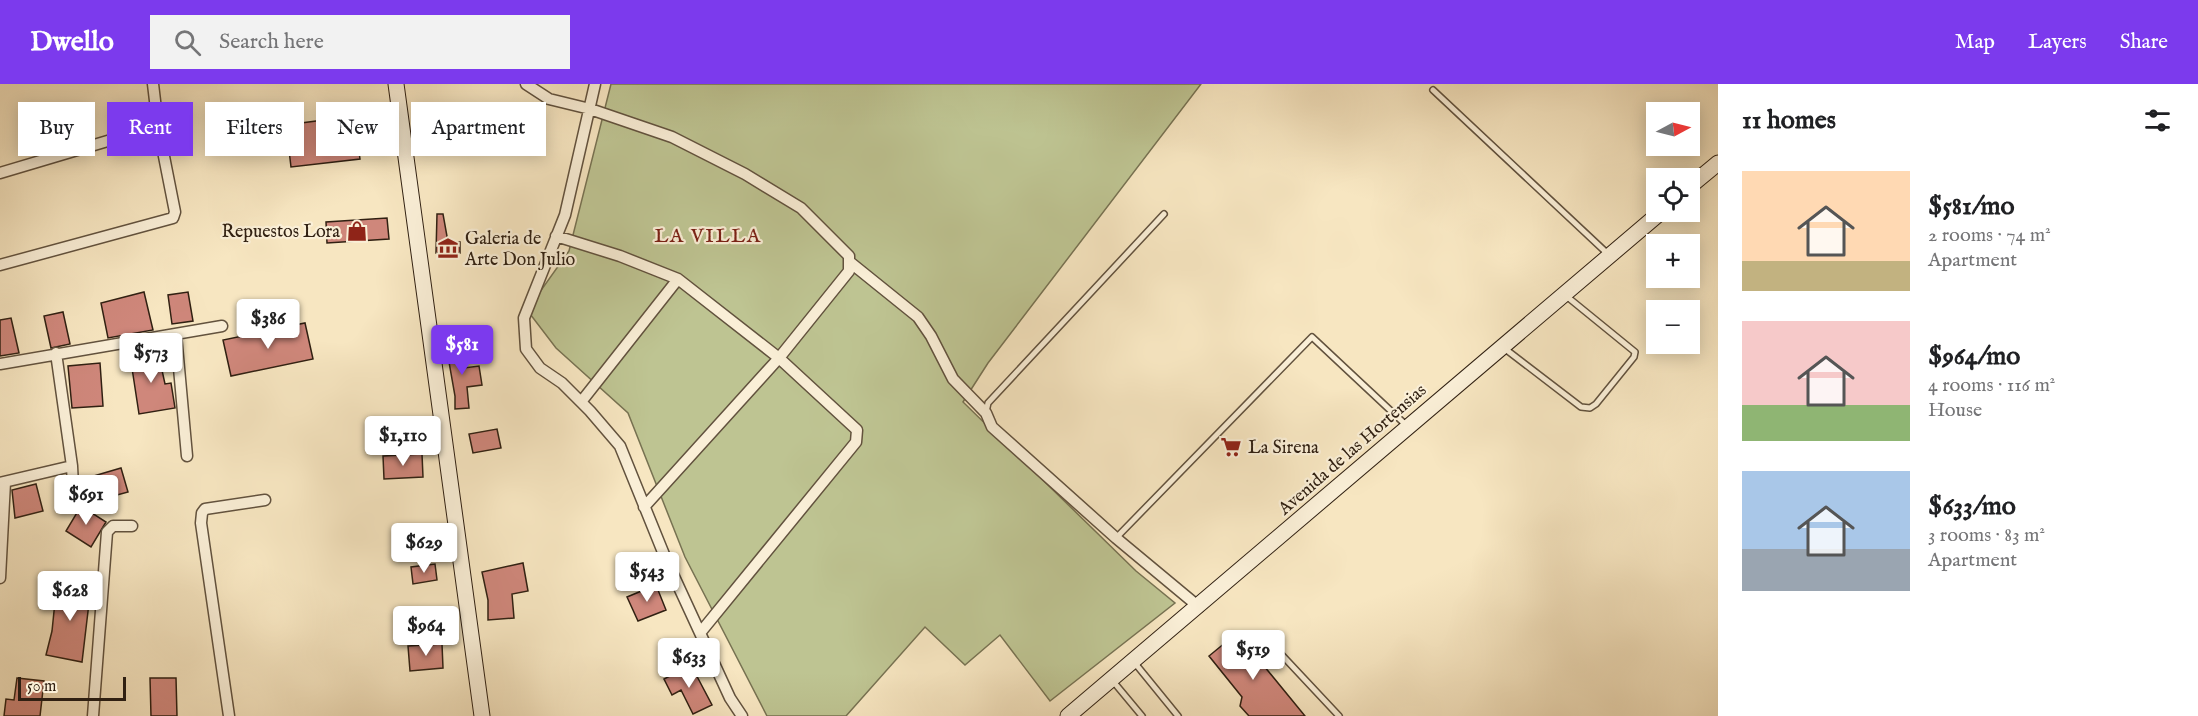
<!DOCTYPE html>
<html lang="en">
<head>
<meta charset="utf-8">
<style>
	:root { --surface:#fff; --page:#f2f2f2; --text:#202124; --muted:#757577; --accent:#7c3aed }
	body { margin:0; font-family:"IM FELL English",serif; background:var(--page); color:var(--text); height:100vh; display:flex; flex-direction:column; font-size:22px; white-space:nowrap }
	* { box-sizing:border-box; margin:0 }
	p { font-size:20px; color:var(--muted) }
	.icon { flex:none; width:33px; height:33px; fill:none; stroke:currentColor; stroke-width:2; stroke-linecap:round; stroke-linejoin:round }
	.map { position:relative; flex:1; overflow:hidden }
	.side { display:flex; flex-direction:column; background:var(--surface); width:480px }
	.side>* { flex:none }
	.hud { position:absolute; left:18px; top:18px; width:570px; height:54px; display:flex; gap:12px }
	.needle { width:39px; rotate:83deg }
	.controls { position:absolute; left:1646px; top:18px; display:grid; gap:12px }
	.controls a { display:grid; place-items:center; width:54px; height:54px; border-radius:0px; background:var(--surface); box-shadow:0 3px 15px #0003; font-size:30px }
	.scale { position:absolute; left:18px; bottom:15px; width:108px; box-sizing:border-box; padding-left:6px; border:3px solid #302012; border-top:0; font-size:16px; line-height:21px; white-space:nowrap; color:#302012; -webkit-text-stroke:4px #faefd7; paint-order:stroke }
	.price { position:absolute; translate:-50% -51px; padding:0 14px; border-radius:6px; background:#fff; color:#222; font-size:20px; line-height:39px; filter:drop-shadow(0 2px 3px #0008) }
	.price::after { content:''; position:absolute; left:50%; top:36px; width:18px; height:14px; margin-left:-9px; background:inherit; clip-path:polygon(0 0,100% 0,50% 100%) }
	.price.on { background:var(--accent); color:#fff }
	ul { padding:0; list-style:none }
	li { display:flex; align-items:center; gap:18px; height:150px; padding:0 24px }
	li span { display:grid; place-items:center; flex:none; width:168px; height:120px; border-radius:0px; color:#555 }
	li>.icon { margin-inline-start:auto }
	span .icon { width:72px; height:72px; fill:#fffc; stroke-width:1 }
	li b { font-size:26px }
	h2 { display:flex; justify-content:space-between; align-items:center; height:72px; padding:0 24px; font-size:26px }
	.chip { padding:0 21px; border-radius:0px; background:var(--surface); box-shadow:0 3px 15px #0003; font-size:21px; line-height:54px }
	.chip.on { background:var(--accent); color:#fff }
	header { display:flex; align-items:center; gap:36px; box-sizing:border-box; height:84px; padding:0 30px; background:var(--accent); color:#fff }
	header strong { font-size:28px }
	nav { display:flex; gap:33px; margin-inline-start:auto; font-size:21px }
	.search { width:420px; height:54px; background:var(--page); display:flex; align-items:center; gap:15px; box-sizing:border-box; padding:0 21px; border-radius:0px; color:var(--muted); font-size:22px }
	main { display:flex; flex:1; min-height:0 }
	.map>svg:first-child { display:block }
	.green { fill:#bec492; stroke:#777252; stroke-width:1.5 }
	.building { fill:#cf877b; stroke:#302012; stroke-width:1.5 }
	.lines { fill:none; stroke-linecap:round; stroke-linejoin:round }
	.lane-casing { stroke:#62523e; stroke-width:8 }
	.street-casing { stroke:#62523e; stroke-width:13 }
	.secondary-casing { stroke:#302012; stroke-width:17 }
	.lane { stroke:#faefd7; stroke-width:5 }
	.street { stroke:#faefd7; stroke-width:10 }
	.secondary { stroke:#faefd7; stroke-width:15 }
	.labels { text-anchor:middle; stroke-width:4.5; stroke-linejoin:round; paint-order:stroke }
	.poi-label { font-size:18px; fill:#302012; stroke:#faefd7; text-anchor:start }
	.street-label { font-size:18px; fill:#302012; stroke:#faefd7 }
	.neighbourhood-label { font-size:20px; letter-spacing:1.5px; fill:#7a1f14; stroke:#faefd7 }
</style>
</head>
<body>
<header>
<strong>Dwello</strong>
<div class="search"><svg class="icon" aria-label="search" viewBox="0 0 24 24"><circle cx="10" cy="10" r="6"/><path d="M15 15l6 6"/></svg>Search here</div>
<nav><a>Map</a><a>Layers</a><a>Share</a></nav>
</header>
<main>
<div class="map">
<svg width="1718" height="632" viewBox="0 0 1718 632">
	<rect width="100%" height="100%" fill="#f7e6c1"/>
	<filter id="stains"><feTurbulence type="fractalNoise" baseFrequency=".00333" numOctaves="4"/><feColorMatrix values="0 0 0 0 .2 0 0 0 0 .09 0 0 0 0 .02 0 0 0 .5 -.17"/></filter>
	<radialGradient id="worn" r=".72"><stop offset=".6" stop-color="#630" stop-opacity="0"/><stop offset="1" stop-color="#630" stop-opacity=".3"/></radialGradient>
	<path class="green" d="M 611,0 L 1201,0 L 988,279 L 963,318 L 1136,487 L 1175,519 L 1050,617 L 1000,551 L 965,581 L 925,543 L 846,632 L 767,632 L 685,473 L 628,329 L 556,264 L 527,226 L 569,167 Z"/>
	<path class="building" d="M 354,32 L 360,75 L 291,83 L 286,41 Z
		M 437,130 L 443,130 L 448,158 L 460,158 L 460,169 L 436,169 Z
		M 387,134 L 389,155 L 327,159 L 326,138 Z
		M 144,208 L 153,246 L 108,254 L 101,219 Z
		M 188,208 L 193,237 L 172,240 L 168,211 Z
		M 63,228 L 70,260 L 51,264 L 44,232 Z
		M 11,234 L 19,269 L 0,272 L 0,236 Z
		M 305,239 L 313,275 L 231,292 L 223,256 Z
		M 460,259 L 464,284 L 479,282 L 482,301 L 467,303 L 469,324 L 455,325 L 455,312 L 446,261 Z
		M 158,268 L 165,300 L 171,299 L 175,324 L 139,330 L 130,271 Z
		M 100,279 L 103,322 L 72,324 L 68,282 Z
		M 497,345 L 501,364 L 473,369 L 469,350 Z
		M 422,370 L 423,393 L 384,395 L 383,372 Z
		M 121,384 L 128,408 L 84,420 L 80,396 Z
		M 36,400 L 43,427 L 15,434 L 12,406 Z
		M 81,422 L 106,438 L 91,463 L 66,447 Z
		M 523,479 L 528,507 L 512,510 L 514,534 L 488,536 L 488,516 L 482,488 Z
		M 435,480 L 437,496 L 413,500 L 411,483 Z
		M 57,498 L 91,502 L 82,578 L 46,571 L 52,547 Z
		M 656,501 L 666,526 L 638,537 L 627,513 Z
		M 1237,549 L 1305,632 L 1249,632 L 1240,622 L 1242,613 L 1209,572 Z
		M 442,560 L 443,584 L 410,587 L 408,562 Z
		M 691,581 L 712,621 L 693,630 L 681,606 L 672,611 L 664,595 Z
		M 17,594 L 44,597 L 40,632 L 4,632 L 6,615 L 14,616 Z
		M 150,594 L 176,594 L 177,632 L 151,632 Z"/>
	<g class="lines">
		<g class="lane-casing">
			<path id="lane" d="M 1433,6 L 1609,171
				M 1504,264 L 1581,323 L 1590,324 L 1596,320 L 1634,273 L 1635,268 L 1565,211
				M 986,328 L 988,319 L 1164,130
				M 1116,454 L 1312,253 L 1406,341
				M 1264,552 L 1339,632
				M 1134,578 L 1178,632
				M 1112,596 L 1142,632"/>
		</g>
		<g class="street-casing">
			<path id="street" d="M 526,0 L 549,15 L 590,25 L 672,53 L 745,90 L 801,124 L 849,172 L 849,187 L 779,274 L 644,423
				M 595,0 L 565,131 L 524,234 L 526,265 L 540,284 L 562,299 L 590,327 L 620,362 L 665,473 L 730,614 L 742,632
				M 0,89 L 158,42
				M 556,152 L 620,172 L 678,195 L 779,274 L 857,346 L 856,358 L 700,549
				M 851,179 L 918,233 L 931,252 L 953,295 L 986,329 L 992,343 L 1116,454 L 1199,523
				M 0,181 L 173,134 L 175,128 L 158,42 L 153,0
				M 176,251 L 187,372
				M 56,269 L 72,382 L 74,422
				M 0,280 L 222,242
				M 581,318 L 678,195
				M 0,399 L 72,382
				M 0,494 L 5,398
				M 93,632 L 107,448 L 113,442 L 132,442
				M 229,632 L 201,439 L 202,429 L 205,425 L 265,416"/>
		</g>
		<g class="secondary-casing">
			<path id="secondary" d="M 396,0 L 482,632
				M 1689,103 L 1718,79
				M 1068,632 L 1661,128"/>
		</g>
		<use href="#lane" class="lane"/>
		<use href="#street" class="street"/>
		<use href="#secondary" class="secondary"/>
	</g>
	<defs>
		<g id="shop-bare" transform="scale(1.62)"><path d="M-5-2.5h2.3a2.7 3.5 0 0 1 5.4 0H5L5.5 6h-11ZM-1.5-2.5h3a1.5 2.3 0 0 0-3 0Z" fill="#8f2418" stroke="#faefd7" stroke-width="2.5" paint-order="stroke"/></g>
		<g id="museum-bare" transform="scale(1.62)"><path d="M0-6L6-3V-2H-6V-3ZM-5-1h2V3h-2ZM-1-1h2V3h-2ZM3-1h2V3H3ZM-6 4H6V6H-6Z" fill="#8f2418" stroke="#faefd7" stroke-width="2.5" paint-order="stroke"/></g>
		<g id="supermarket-bare" transform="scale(1.62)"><path d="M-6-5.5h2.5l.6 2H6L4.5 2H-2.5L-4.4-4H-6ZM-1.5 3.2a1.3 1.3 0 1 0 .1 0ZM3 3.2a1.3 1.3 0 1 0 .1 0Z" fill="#8f2418" stroke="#faefd7" stroke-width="2.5" paint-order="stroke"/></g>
	</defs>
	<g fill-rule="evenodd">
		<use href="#shop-bare" x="357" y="147"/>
		<use href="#museum-bare" x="448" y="164"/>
		<use href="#supermarket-bare" x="1231" y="363"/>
	</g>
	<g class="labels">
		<g class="poi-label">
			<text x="340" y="153" text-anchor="end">Repuestos Lora</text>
			<text x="465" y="160">Galeria de<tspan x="465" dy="21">Arte Don Julio</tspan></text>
			<text x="1248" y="369">La Sirena</text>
		</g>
		<g class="street-label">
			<text transform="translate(1352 365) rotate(-41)" y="6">Avenida de las Hortensias</text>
		</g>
		<g class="neighbourhood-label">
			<text x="708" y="158">LA VILLA</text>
		</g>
	</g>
	<rect width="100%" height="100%" filter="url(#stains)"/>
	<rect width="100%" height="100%" fill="url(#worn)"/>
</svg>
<div class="controls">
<a><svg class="needle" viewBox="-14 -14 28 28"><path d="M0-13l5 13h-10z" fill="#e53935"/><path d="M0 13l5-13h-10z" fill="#757577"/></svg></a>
<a><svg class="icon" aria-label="locate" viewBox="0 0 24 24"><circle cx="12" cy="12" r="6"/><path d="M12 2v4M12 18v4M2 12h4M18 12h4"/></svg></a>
<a>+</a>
<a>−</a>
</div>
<div class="scale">50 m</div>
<b class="price" style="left:268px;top:266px">$386</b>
<b class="price on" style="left:462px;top:292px">$581</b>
<b class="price" style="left:151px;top:300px">$573</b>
<b class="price" style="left:403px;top:383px">$1,110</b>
<b class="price" style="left:86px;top:442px">$691</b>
<b class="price" style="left:424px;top:490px">$629</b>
<b class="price" style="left:647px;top:519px">$543</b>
<b class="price" style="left:70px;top:538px">$628</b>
<b class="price" style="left:426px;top:573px">$964</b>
<b class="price" style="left:1253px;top:597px">$519</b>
<b class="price" style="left:689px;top:605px">$633</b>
<div class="hud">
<a class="chip">Buy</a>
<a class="chip on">Rent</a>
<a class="chip">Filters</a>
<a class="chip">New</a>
<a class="chip">Apartment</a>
</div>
</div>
<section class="side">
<h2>11 homes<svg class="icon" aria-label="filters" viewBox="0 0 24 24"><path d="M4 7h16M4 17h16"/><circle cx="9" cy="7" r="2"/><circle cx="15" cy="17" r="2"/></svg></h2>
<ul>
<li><span style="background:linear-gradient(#ffd9b3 75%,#c2b280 0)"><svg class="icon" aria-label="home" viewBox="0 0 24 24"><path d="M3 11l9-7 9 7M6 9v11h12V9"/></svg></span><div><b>$581/mo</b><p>2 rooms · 74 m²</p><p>Apartment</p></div></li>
<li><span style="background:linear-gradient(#f6c9c9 70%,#8fb573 0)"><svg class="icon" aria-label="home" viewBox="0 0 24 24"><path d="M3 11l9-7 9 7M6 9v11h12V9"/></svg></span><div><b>$964/mo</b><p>4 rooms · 116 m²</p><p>House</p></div></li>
<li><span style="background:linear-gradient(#a9c7e8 65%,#9aa5b1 0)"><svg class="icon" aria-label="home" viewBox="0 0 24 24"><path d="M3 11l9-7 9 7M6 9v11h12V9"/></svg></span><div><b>$633/mo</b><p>3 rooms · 83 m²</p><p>Apartment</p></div></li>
</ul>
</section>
</main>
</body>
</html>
